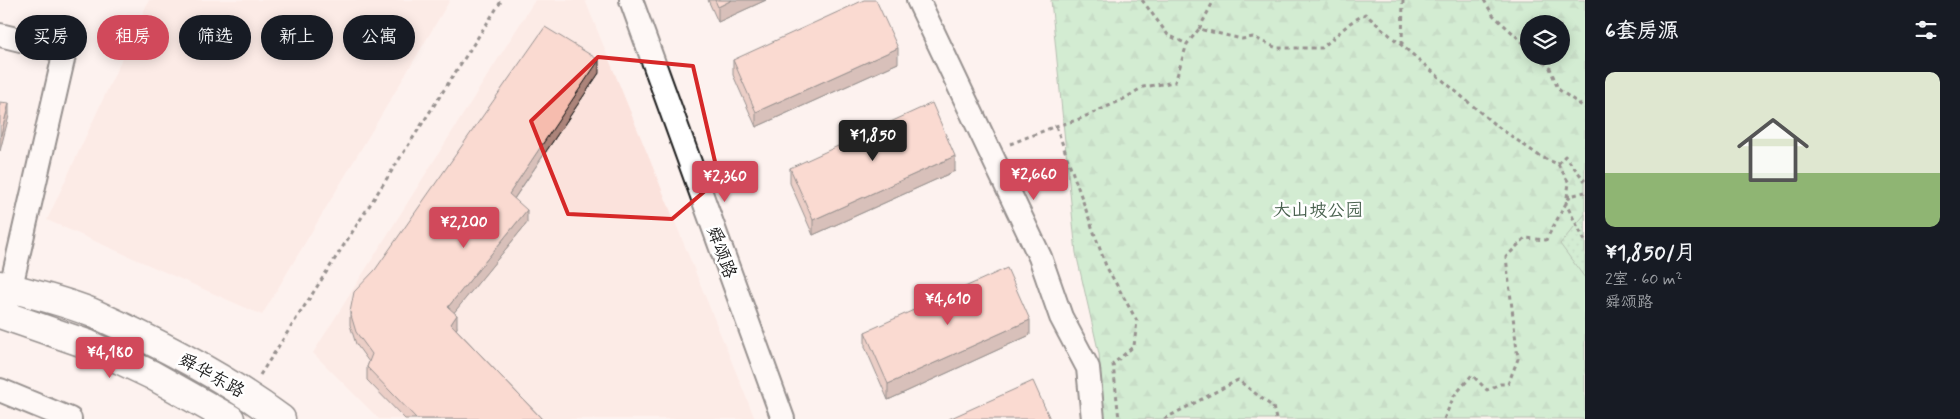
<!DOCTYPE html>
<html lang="zh">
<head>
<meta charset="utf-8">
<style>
	:root { --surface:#171b24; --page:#20242c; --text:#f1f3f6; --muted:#9ea1a6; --line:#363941; --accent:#d1495b }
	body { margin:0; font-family:Mynerve,"LXGW WenKai TC",sans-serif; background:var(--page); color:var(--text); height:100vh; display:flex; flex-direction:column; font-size:19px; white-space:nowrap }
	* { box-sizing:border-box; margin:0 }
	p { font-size:16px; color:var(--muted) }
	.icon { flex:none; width:28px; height:28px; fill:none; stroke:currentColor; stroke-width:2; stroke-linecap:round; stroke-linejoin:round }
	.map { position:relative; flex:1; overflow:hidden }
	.details { display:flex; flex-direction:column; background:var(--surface); width:375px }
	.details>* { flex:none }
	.hud { position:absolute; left:15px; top:15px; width:475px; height:45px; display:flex; gap:10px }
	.fabs { position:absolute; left:1520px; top:15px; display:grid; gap:10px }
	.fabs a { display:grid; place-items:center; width:50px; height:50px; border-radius:50%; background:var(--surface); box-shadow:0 2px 12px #0003; font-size:25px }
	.price { position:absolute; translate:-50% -42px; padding:0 11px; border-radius:5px; background:var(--accent); color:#fff; font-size:16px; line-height:32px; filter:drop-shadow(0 1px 2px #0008) }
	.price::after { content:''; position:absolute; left:50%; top:30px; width:15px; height:11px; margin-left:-8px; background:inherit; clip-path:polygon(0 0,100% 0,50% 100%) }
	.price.active { background:#222; color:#fff }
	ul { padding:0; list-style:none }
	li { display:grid; align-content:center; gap:10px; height:265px; padding:0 20px }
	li+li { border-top:1px solid var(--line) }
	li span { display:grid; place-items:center; height:155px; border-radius:10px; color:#555 }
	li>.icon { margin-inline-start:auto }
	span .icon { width:90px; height:90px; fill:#fffc; stroke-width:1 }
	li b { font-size:21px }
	h2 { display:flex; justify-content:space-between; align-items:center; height:60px; padding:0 20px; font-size:21px }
	.chip { padding:0 18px; border-radius:22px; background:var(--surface); box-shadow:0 2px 12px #0003; font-size:18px; line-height:45px }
	.chip.active { background:var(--accent); color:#fff }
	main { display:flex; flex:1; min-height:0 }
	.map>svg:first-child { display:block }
	.built { fill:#fbe2dc }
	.forest { fill:url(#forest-firs); stroke:#5e8066; fill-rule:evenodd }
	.park { fill:url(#park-dots); stroke:#5e8066 }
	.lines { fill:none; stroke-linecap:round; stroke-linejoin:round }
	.minor-casing { stroke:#1c1c1c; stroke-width:26 }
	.major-casing { stroke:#1c1c1c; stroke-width:31 }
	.path { stroke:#1c1c1c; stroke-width:3; stroke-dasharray:4 4; stroke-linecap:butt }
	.minor { stroke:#fff; stroke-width:22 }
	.major { stroke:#fff; stroke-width:28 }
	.wall { fill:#d4a296; stroke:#1c1c1c }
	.shaded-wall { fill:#ac847a; stroke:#1c1c1c }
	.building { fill:#f6bcae; stroke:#1c1c1c }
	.marked { fill:none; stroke:#d62828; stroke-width:4; stroke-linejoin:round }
	.labels { text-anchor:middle; stroke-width:5; stroke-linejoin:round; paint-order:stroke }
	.park-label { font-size:18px; fill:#4a6250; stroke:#fff }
	.street-label { font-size:18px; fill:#1c1c1c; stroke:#fff }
</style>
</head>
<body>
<main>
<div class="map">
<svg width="1585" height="419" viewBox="0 0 1585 419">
	<defs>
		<pattern id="forest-firs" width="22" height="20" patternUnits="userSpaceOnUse" patternTransform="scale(1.25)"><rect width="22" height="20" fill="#9fe4b0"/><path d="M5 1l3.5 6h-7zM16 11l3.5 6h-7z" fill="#88c397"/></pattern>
		<pattern id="park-dots" width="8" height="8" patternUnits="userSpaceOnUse" patternTransform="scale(1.25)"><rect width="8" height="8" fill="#9fe4b0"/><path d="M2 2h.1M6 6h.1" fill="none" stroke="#88c397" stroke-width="1.8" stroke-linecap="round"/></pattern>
	</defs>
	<rect width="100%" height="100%" fill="#fdf2ef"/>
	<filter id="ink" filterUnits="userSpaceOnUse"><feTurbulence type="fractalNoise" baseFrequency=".02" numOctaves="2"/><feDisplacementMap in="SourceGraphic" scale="10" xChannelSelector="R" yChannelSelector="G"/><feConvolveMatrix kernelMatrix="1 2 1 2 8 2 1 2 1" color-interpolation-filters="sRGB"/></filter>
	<g filter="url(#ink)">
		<path class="built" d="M 149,0 L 450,0 L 262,315 L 47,220 Z
			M 535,0 L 585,0 L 755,419 L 379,419 L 313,353 Z"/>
		<path class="forest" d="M 1051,0 L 1585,0 L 1585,419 L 1104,419 L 1099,354 L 1076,253 ZM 1529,24 L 1561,24 L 1561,56 L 1529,56 Z"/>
		<path class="park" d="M 1585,214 L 1585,278 L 1560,244 Z"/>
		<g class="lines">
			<g class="minor-casing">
				<path id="minor" d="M 631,0 L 783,419
					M 918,0 L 1040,257 L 1061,317 L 1088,368 L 1093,419
					M 0,35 L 65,51 L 7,304
					M 0,390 L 70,419"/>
			</g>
			<g class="major-casing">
				<path id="major" d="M 0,285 C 31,294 65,301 95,314 C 159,343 225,377 281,419
					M 0,314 L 87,344 L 152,375 L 230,419"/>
			</g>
			<path class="path" d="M 1142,0 L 1168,35 L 1187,44
				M 1484,0 L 1493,15 L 1529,48
				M 1199,29 L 1214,0
				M 1402,44 L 1403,0
				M 1538,56 L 1550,68 L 1558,89 L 1585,108
				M 1056,126 L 1106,266 L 1137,321 L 1134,346 L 1113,364 L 1119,419
				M 1010,144 L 1056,126 L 1077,120 L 1122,100 L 1143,87 L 1175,82 L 1187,44 L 1199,29 L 1242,39 L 1253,37 L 1277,48 L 1322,48 L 1350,23 L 1365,14 L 1494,124 L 1541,157 L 1558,164 L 1569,183 L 1566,204 L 1585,241
				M 1558,164 L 1565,156 L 1585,181
				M 260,375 L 502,0
				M 1164,419 L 1238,380 L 1273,407 L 1276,419
				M 1444,419 L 1454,396 L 1472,375 L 1487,390 L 1500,384 L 1508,384 L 1518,359 L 1506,257 L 1525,238 L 1546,240 L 1570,196 L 1585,192"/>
			<use href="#minor" class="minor"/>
			<use href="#major" class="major"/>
		</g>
		<path class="wall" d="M 708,0 L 766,0 L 718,22 Z
			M 733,60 L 898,63 L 756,127 L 733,75 Z
			M 599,73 L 514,199 L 527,223 L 454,312 L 457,328 L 456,329 L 542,419 L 405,419 L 367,380 L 367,367 L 369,362 L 356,344 L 350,325 L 350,312 Z
			M 790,168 L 955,171 L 813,235 L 790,183 Z
			M 865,332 L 1030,335 L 888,400 L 865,347 Z"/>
		<path class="shaded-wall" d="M 732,0 L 766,0 L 718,22 L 718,7 Z
			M 898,48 L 898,63 L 756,127 L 756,112 Z
			M 599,60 L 599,73 L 509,206 L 509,194 Z
			M 9,103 L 9,116 L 0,151 L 0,138 Z
			M 955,156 L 955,171 L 813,235 L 813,220 Z
			M 527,210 L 527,223 L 448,320 L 448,307 Z
			M 457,315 L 457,328 L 451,337 L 451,324 Z
			M 1030,320 L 1030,335 L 888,400 L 888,384 Z"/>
		<path class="building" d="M 715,0 L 732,0 L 718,7 Z
			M 864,0 L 876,0 L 898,48 L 756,112 L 733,60 Z
			M 545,27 L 599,60 L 509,194 L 527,210 L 448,307 L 457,315 L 451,324 L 542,419 L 417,419 L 367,367 L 372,354 L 356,332 L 350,312 L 354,292 L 375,270 Z
			M 0,102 L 9,103 L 0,138 Z
			M 932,103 L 955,156 L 813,220 L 790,168 Z
			M 1007,268 L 1030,320 L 888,384 L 865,332 Z
			M 1033,381 L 1050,419 L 949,419 Z"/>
	</g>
	<path d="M0 0H1585V419H0ZM 598,57 L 693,66 L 719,179 L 672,219 L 568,214 L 531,121 Z" fill="#fdf2ef" fill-opacity=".55" fill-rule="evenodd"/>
	<path class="marked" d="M 598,57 L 693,66 L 719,179 L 672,219 L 568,214 L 531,121 Z"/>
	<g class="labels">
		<g class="park-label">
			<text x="1318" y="216">大山坡公园</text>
		</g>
		<g class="street-label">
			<text transform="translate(722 252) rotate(70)" y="6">舜颂路</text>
			<text transform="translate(212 375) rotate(29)" y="6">舜华东路</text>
		</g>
	</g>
</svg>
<div class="fabs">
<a><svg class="icon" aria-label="layers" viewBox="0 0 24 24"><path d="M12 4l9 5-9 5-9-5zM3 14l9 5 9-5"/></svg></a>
</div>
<b class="price active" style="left:873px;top:162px">¥1,850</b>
<b class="price" style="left:1034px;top:201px">¥2,660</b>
<b class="price" style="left:725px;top:203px">¥2,360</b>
<b class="price" style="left:464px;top:249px">¥2,200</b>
<b class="price" style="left:948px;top:326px">¥4,610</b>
<b class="price" style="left:110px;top:379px">¥4,180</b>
<div class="hud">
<a class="chip">买房</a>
<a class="chip active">租房</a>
<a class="chip">筛选</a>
<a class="chip">新上</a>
<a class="chip">公寓</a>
</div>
</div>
<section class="details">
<h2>6套房源<svg class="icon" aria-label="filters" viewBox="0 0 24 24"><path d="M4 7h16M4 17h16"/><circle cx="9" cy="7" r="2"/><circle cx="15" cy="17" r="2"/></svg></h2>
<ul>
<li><span style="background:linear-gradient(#dfe7d0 65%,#8fb573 0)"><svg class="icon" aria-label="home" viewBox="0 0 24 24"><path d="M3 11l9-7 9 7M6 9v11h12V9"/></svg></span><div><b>¥1,850/月</b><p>2室 · 60 m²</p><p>舜颂路</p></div></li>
</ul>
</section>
</main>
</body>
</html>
